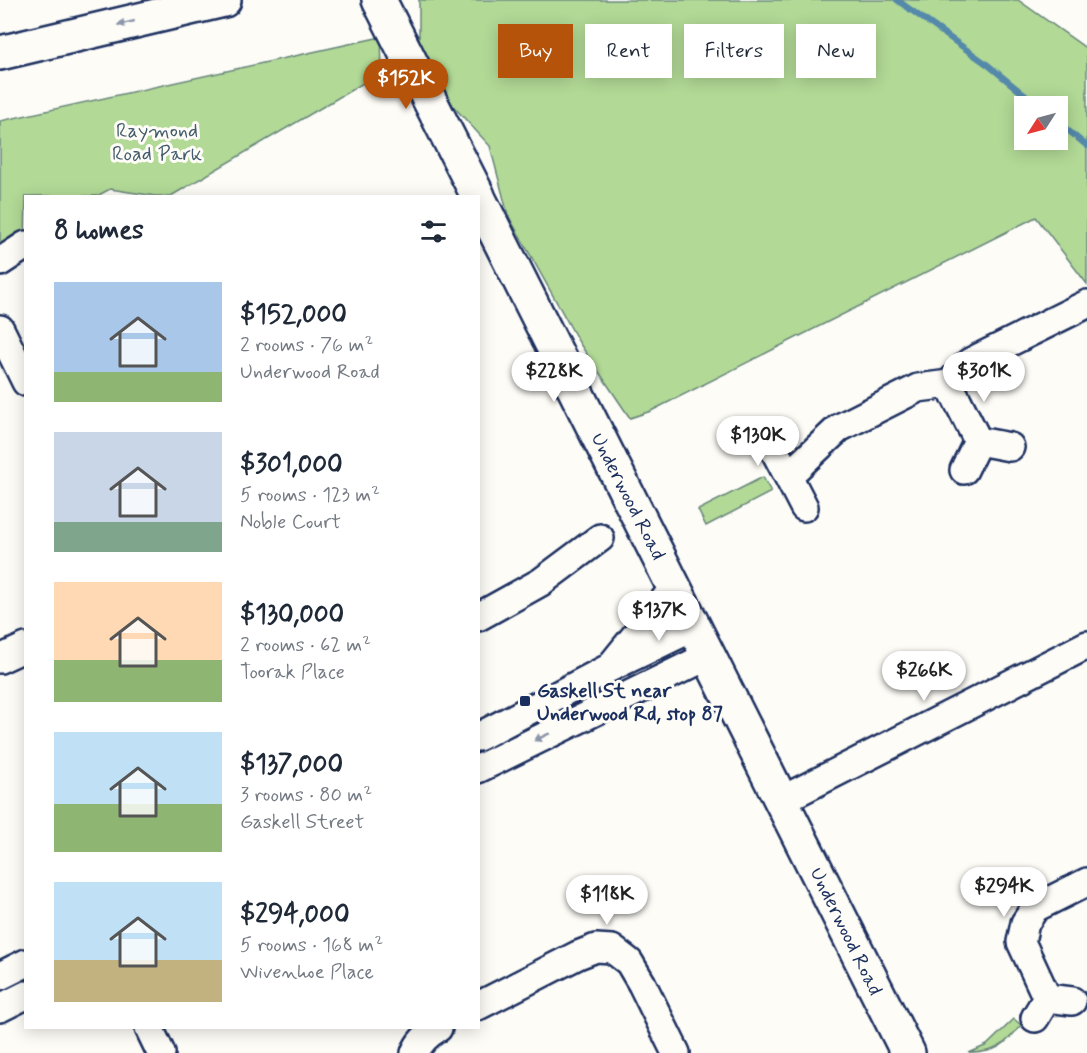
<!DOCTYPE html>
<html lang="en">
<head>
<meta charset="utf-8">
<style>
	:root { --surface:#fff; --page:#f6f6f7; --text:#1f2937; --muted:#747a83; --accent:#b45309 }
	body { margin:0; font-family:Mynerve,sans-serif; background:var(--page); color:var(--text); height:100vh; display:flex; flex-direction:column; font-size:22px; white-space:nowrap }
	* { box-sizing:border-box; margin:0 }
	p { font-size:20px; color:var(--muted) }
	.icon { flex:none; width:33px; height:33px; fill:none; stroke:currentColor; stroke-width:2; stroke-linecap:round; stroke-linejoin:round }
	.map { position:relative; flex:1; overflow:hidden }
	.side { position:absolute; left:24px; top:195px; width:456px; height:834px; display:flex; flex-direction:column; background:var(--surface); border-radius:0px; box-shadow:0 3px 15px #0003 }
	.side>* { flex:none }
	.banner { position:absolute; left:498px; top:24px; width:498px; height:54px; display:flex; gap:12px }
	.needle { width:39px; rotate:234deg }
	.tools { position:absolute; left:1014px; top:96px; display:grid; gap:12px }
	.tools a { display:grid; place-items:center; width:54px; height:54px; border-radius:0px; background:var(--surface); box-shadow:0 3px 15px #0003; font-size:30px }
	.price { position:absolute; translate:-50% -51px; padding:0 14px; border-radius:21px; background:#fff; color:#222; font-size:20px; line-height:39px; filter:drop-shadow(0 2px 3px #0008) }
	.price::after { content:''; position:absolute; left:50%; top:36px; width:18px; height:14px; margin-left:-9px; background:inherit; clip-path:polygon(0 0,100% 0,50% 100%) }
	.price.selected { background:var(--accent); color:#fff }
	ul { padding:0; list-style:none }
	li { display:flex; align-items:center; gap:18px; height:150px; padding:0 30px }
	li span { display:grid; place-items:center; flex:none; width:168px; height:120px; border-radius:0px; color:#555 }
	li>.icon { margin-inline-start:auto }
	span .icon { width:72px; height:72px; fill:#fffc; stroke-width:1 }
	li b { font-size:26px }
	h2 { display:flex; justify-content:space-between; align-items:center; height:72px; padding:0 30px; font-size:26px }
	.tag { padding:0 21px; border-radius:0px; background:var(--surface); box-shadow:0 3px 15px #0003; font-size:21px; line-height:54px }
	.tag.selected { background:var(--accent); color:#fff }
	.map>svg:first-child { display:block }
	.green { fill:#b2d996; stroke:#66847a; stroke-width:1.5; fill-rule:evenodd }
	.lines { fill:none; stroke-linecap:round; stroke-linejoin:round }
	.stream { stroke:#5589aa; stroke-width:6 }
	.minor-casing { stroke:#1b2f5e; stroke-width:32 }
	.major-casing { stroke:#1b2f5e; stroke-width:38 }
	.highway-casing { stroke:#1b2f5e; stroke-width:38 }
	.minor { stroke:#fdfcf7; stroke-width:27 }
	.major { stroke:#fdfcf7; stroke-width:33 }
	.highway { stroke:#fdfcf7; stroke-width:33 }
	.oneway { fill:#8c96aa }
	.poi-dot { fill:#1b2f5e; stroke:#fdfcf7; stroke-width:2 }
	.labels { text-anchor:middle; stroke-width:6; stroke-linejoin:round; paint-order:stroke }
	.park-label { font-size:20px; fill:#415a6c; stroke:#fdfcf7 }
	.street-label { font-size:20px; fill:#1b2f5e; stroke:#fdfcf7 }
	.poi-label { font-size:20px; font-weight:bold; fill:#1b2f5e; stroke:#fdfcf7; text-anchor:start }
</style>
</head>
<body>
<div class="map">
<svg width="1087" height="1053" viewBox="0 0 1087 1053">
	<rect width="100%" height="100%" fill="#fdfcf7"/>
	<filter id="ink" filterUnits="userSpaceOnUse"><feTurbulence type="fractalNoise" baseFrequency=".0167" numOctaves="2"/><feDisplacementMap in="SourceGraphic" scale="12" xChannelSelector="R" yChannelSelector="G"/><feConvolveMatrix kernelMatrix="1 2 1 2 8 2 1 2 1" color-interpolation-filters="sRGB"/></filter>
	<g filter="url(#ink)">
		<path class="green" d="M 419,0 L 1018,0 L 1087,49 L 1087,284 L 1036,217 L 651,411 L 630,418 L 580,344 L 508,215 L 490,146 L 454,107 L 419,46 ZM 1024,106 L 1058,106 L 1058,140 L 1024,140 Z
			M 381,37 L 382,72 L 171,196 L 155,196 L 110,189 L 97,196 L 26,196 L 25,239 L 0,254 L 0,121 Z
			M 763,477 L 771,492 L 706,526 L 698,510 Z
			M 1014,1019 L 1021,1025 C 1005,1045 996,1053 969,1053 L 987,1045 Z"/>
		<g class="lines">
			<path class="stream" d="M 897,0 L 988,65 L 1038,106
				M 1058,122 L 1087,146"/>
			<g class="minor-casing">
				<path id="minor" d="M 0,262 L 26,245
					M 0,329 L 26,382
					M 949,384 L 978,441
					M 768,438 L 788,476
					M 978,441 L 1010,447
					M 964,470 L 978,441
					M 804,507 L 788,476 L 839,428 L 918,388 L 949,384 L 970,362 L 1087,304
					M 478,617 L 541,582 L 600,538
					M 0,659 L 26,647
					M 614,662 L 674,588
					M 478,737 L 609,668 L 694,627
					M 478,769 L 708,656
					M 782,800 L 1087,645
					M 0,976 L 26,963
					M 1047,998 L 1021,942 L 1025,923 L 1035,908 L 1087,882
					M 478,1006 L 578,955 L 596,948 L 612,949 L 629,962 L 642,984 L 676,1053
					M 0,1008 L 26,995
					M 1035,1018 L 1047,998 L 1072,1001
					M 149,1028 L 161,1053
					M 415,1053 C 419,1042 428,1034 438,1028"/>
			</g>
			<g class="major-casing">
				<path id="major" d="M 379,0 L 478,196
					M 478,197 L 908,1053"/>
			</g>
			<g class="highway-casing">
				<path id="highway" d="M 0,53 L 224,0"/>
			</g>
			<use href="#minor" class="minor"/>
			<use href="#major" class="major"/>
			<use href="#highway" class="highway"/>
		</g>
		<defs><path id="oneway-solid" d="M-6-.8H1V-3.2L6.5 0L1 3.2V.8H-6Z" transform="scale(1.5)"/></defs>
		<g class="oneway">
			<use href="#oneway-solid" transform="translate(126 23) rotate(167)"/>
			<use href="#oneway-solid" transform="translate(542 737) rotate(154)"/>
		</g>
	</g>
	<rect class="poi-dot" x="519" y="695" width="12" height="12" rx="3"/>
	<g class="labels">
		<g class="park-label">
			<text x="157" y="137">Raymond<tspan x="157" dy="23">Road Park</tspan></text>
		</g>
		<g class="street-label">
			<text transform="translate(629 496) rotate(63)" y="7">Underwood Road</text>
			<text transform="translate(847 931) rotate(64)" y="7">Underwood Road</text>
		</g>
		<g class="poi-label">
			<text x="537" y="697">Gaskell St near<tspan x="537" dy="23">Underwood Rd, stop 87</tspan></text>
		</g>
	</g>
</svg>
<div class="tools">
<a><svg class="needle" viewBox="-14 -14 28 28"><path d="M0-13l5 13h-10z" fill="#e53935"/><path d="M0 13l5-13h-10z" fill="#747a83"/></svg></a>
</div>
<b class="price selected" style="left:406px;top:110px">$152K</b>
<b class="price" style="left:554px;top:403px">$228K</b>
<b class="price" style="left:984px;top:403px">$301K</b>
<b class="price" style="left:758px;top:467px">$130K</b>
<b class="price" style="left:659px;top:642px">$137K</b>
<b class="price" style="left:924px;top:702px">$266K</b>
<b class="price" style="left:1004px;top:918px">$294K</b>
<b class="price" style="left:607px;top:926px">$118K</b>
<div class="banner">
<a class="tag selected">Buy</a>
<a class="tag">Rent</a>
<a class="tag">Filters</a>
<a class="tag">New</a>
</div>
<section class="side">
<h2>8 homes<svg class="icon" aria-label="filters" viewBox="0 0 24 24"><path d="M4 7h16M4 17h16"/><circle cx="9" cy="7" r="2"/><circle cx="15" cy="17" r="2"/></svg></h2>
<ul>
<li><span style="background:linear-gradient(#a9c7e8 75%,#8fb573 0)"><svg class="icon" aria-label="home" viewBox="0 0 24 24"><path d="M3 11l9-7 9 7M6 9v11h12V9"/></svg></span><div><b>$152,000</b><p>2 rooms · 76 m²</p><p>Underwood Road</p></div></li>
<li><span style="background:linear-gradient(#c9d6e8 75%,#7fa58c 0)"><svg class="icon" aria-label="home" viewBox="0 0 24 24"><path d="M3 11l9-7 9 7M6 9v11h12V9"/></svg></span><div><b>$301,000</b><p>5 rooms · 123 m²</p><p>Noble Court</p></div></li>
<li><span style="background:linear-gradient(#ffd9b3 65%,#8fb573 0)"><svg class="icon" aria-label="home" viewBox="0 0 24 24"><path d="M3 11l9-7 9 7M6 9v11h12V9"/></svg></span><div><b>$130,000</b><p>2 rooms · 62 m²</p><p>Toorak Place</p></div></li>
<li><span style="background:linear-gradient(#bfe0f5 60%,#8fb573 0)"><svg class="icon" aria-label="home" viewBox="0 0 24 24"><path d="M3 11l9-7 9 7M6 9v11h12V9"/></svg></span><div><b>$137,000</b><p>3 rooms · 80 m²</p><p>Gaskell Street</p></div></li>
<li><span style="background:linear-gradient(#bfe0f5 65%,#c2b280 0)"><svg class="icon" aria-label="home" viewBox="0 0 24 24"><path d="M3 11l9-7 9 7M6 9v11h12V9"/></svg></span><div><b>$294,000</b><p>5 rooms · 168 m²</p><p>Wivenhoe Place</p></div></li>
</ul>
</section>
</div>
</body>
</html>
